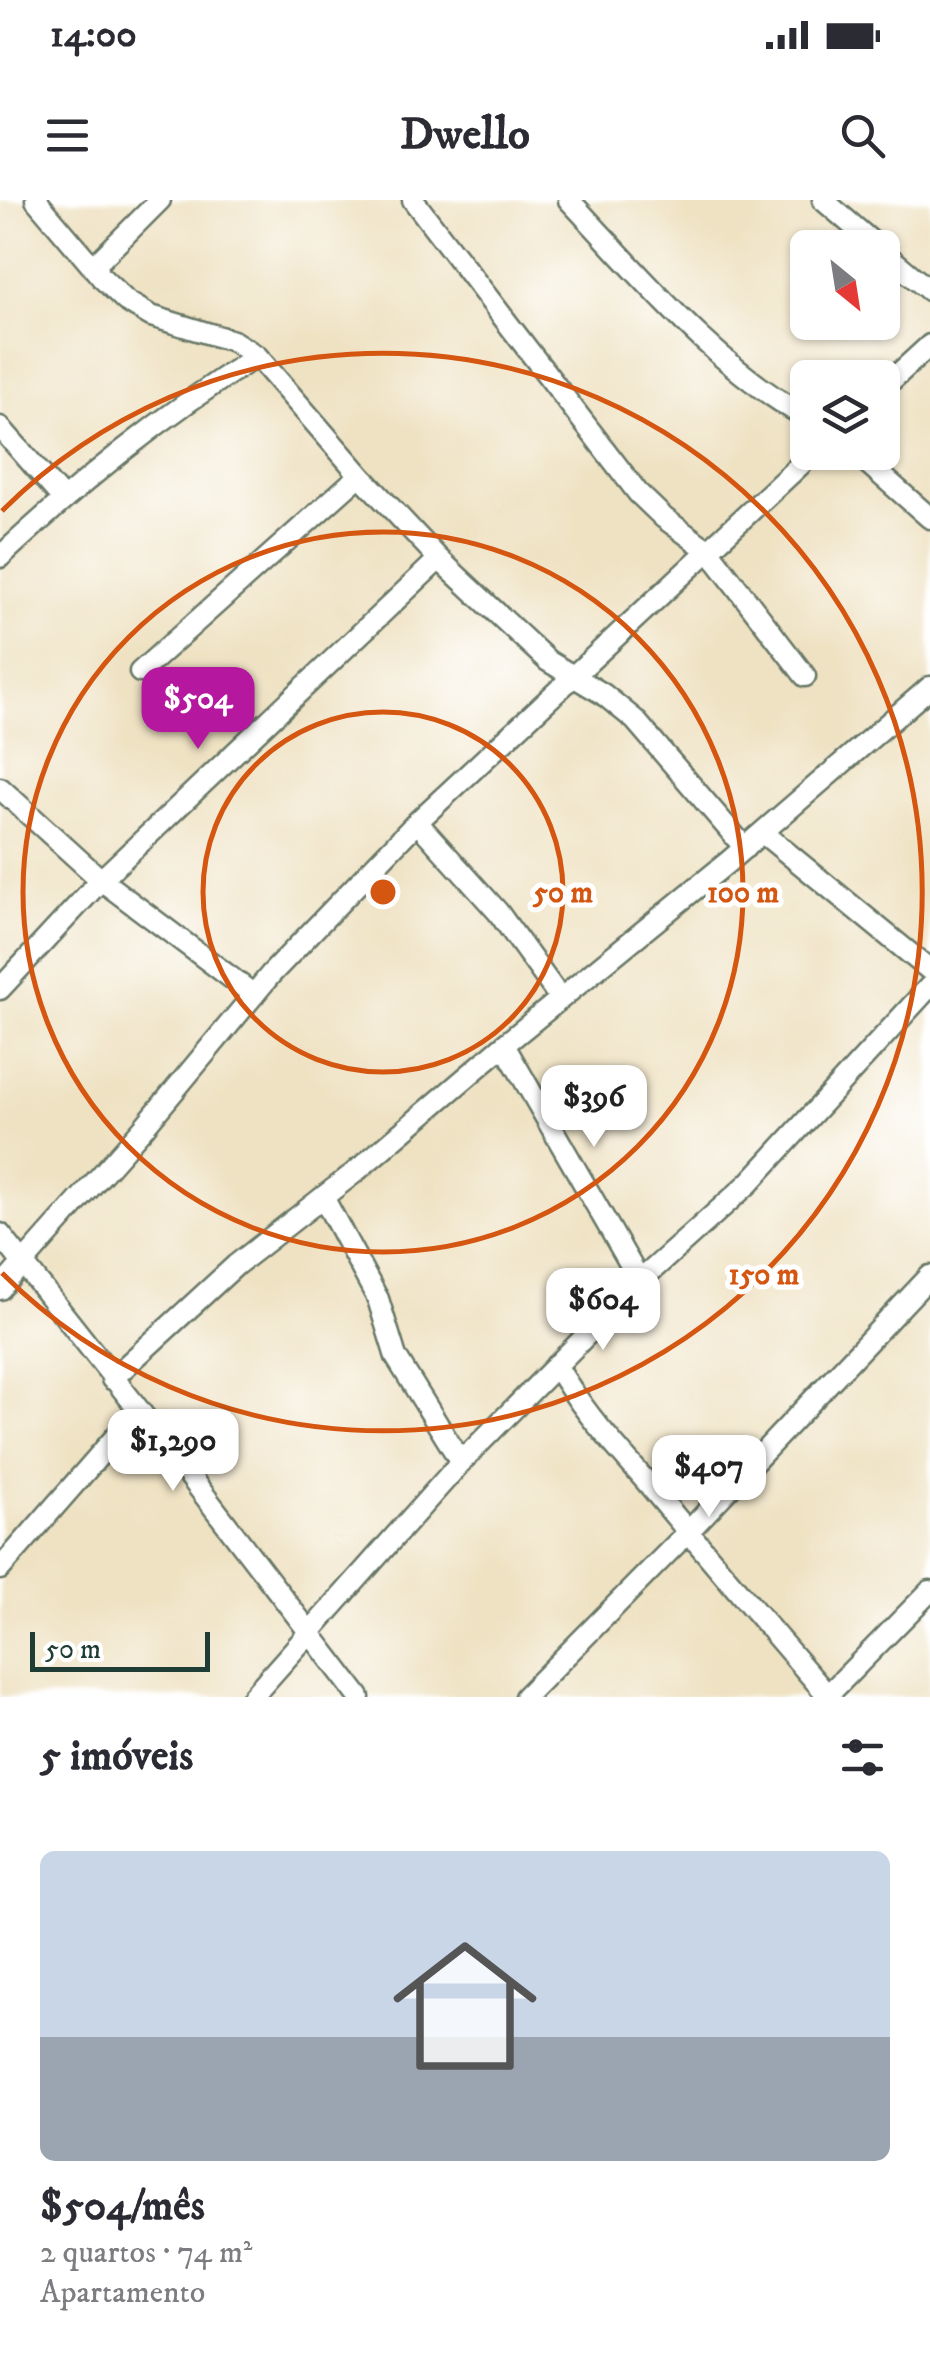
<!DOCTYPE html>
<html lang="pt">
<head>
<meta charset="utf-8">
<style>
	:root { --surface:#fff; --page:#f7f7f7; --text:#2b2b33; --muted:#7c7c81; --accent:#b5179e }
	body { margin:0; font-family:"IM FELL DW Pica",serif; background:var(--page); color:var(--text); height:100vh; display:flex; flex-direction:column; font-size:38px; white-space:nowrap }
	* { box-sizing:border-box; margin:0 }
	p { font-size:32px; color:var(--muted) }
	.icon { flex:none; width:55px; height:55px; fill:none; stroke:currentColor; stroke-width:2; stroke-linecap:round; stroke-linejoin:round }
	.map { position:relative; height:1497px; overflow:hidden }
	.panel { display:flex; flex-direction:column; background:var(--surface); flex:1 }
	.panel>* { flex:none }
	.needle { width:65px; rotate:150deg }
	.controls { position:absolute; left:790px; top:30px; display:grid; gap:20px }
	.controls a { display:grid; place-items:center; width:110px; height:110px; border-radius:15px; background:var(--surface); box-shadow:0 2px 8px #0004; font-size:50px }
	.scale { position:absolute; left:30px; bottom:25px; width:180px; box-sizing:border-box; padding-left:10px; border:5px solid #1f3d34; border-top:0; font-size:28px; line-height:35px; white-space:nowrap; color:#1f3d34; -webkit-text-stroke:8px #fff; paint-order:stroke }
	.price { position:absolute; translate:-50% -85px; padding:0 22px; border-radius:20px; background:#fff; color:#222; font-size:32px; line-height:65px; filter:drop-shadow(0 2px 5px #0008) }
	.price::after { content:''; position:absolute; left:50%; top:60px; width:30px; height:22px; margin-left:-15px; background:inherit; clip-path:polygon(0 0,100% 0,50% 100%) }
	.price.current { background:var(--accent); color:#fff }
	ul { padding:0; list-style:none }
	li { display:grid; align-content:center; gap:20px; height:530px; padding:0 40px }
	li span { display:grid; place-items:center; height:310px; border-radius:15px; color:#555 }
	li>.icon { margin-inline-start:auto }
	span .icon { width:180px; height:180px; fill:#fffc; stroke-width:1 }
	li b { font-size:42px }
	h2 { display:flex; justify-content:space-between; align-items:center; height:120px; padding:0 40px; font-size:42px }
	.status { display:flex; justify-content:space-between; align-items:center; height:70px; padding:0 50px; background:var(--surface); direction:ltr }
	.status svg { height:28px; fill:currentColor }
	header { display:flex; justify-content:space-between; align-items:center; height:130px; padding:0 40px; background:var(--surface); font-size:45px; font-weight:700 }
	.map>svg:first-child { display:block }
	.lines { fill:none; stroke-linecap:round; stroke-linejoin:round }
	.minor-casing { stroke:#687766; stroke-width:25 }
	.minor { stroke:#fff; stroke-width:20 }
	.ring { fill:none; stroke:#d45610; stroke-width:5 }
	.centre { fill:#d45610; stroke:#fff; stroke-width:5 }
	.ring-label { font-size:30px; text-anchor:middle; font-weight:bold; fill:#d45610; stroke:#fff; stroke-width:10; stroke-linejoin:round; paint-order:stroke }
</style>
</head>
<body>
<div class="status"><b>14:00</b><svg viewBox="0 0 49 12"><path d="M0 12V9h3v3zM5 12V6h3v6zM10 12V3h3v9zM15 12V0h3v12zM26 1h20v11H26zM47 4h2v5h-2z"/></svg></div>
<header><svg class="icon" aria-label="menu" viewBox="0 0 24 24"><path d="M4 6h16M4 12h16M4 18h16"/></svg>Dwello<svg class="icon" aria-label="search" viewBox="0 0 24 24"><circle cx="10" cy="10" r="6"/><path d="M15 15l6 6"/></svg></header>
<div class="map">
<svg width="930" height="1497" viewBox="0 0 930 1497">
	<rect width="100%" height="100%" fill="#fff"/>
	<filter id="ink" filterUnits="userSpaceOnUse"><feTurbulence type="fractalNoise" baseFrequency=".01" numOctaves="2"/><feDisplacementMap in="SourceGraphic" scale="20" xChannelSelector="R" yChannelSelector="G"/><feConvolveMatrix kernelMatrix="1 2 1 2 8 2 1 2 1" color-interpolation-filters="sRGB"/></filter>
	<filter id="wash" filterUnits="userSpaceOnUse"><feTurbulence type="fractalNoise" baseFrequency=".0048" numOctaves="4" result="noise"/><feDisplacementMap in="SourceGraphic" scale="40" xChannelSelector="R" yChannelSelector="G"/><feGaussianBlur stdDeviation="2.25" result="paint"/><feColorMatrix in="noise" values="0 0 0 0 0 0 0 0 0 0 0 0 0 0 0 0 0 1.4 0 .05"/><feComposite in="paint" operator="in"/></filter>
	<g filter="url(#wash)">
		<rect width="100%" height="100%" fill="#efe2c3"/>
	</g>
	<g filter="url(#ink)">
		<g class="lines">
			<g class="minor-casing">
				<path id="minor" d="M 36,0 L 102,78 L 126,101 L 151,116 L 233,141 L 257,156 L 360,275 L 439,359 L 548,461 L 603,494 L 635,520 L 745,648
					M 413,0 L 638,293 L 664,318 L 709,351 L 805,476
					M 569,0 C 640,75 716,168 808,218
					M 823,0 L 879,48
					M 882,51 L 930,91
					M 93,67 L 160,0
					M 882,189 L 930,145
					M 0,227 L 63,299
					M 855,252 L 930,318
					M 0,357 C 84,279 160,217 257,156
					M 140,472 L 360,275
					M 0,588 L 101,680 L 254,795
					M 417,622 L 498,712 L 560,798
					M 763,633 L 930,770
					M 0,789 L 101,680 L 439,359
					M 504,845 L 640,1081
					M 323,997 L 378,1099 L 396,1157 L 461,1262
					M 0,1034 L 139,1210 L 359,1497
					M 0,1089 L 144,927 L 271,774 L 417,622 L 814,252
					M 556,1165 C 584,1214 614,1244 650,1286 C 709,1357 768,1427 829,1497
					M 112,1179 L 236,1065 L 354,973 L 504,845 L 728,662 L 930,487
					M 0,1369 L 139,1210
					M 252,1497 L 461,1262 L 640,1081 L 749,983 L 930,786
					M 525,1497 L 687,1333 L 930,1076
					M 826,1497 L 930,1391"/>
			</g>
			<use href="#minor" class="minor"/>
		</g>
	</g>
	<g class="ring">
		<circle cx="383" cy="692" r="180"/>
		<circle cx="383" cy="692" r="360"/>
		<path d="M2 311A539 539 0 1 1 2 1073"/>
	</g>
	<circle cx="383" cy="692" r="15" class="centre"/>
	<g class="ring-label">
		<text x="563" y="702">50 m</text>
		<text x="743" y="702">100 m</text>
		<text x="764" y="1084">150 m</text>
	</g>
</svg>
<div class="controls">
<a><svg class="needle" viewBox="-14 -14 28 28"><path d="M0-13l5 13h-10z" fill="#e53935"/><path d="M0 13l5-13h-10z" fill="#7c7c81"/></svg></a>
<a><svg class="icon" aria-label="layers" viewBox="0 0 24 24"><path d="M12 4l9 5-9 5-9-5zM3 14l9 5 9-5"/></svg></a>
</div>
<div class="scale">50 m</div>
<b class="price current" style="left:198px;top:552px">$504</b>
<b class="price" style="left:594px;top:950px">$396</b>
<b class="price" style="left:603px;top:1153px">$604</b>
<b class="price" style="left:173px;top:1294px">$1,290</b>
<b class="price" style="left:709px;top:1320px">$407</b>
</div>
<section class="panel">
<h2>5 imóveis<svg class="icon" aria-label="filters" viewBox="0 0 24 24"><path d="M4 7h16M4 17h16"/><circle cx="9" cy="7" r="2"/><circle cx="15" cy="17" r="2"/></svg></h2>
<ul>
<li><span style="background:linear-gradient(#c9d6e8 60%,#9aa5b1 0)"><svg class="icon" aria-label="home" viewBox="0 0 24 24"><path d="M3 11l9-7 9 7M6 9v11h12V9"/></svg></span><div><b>$504/mês</b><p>2 quartos · 74 m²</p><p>Apartamento</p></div></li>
</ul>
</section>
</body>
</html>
